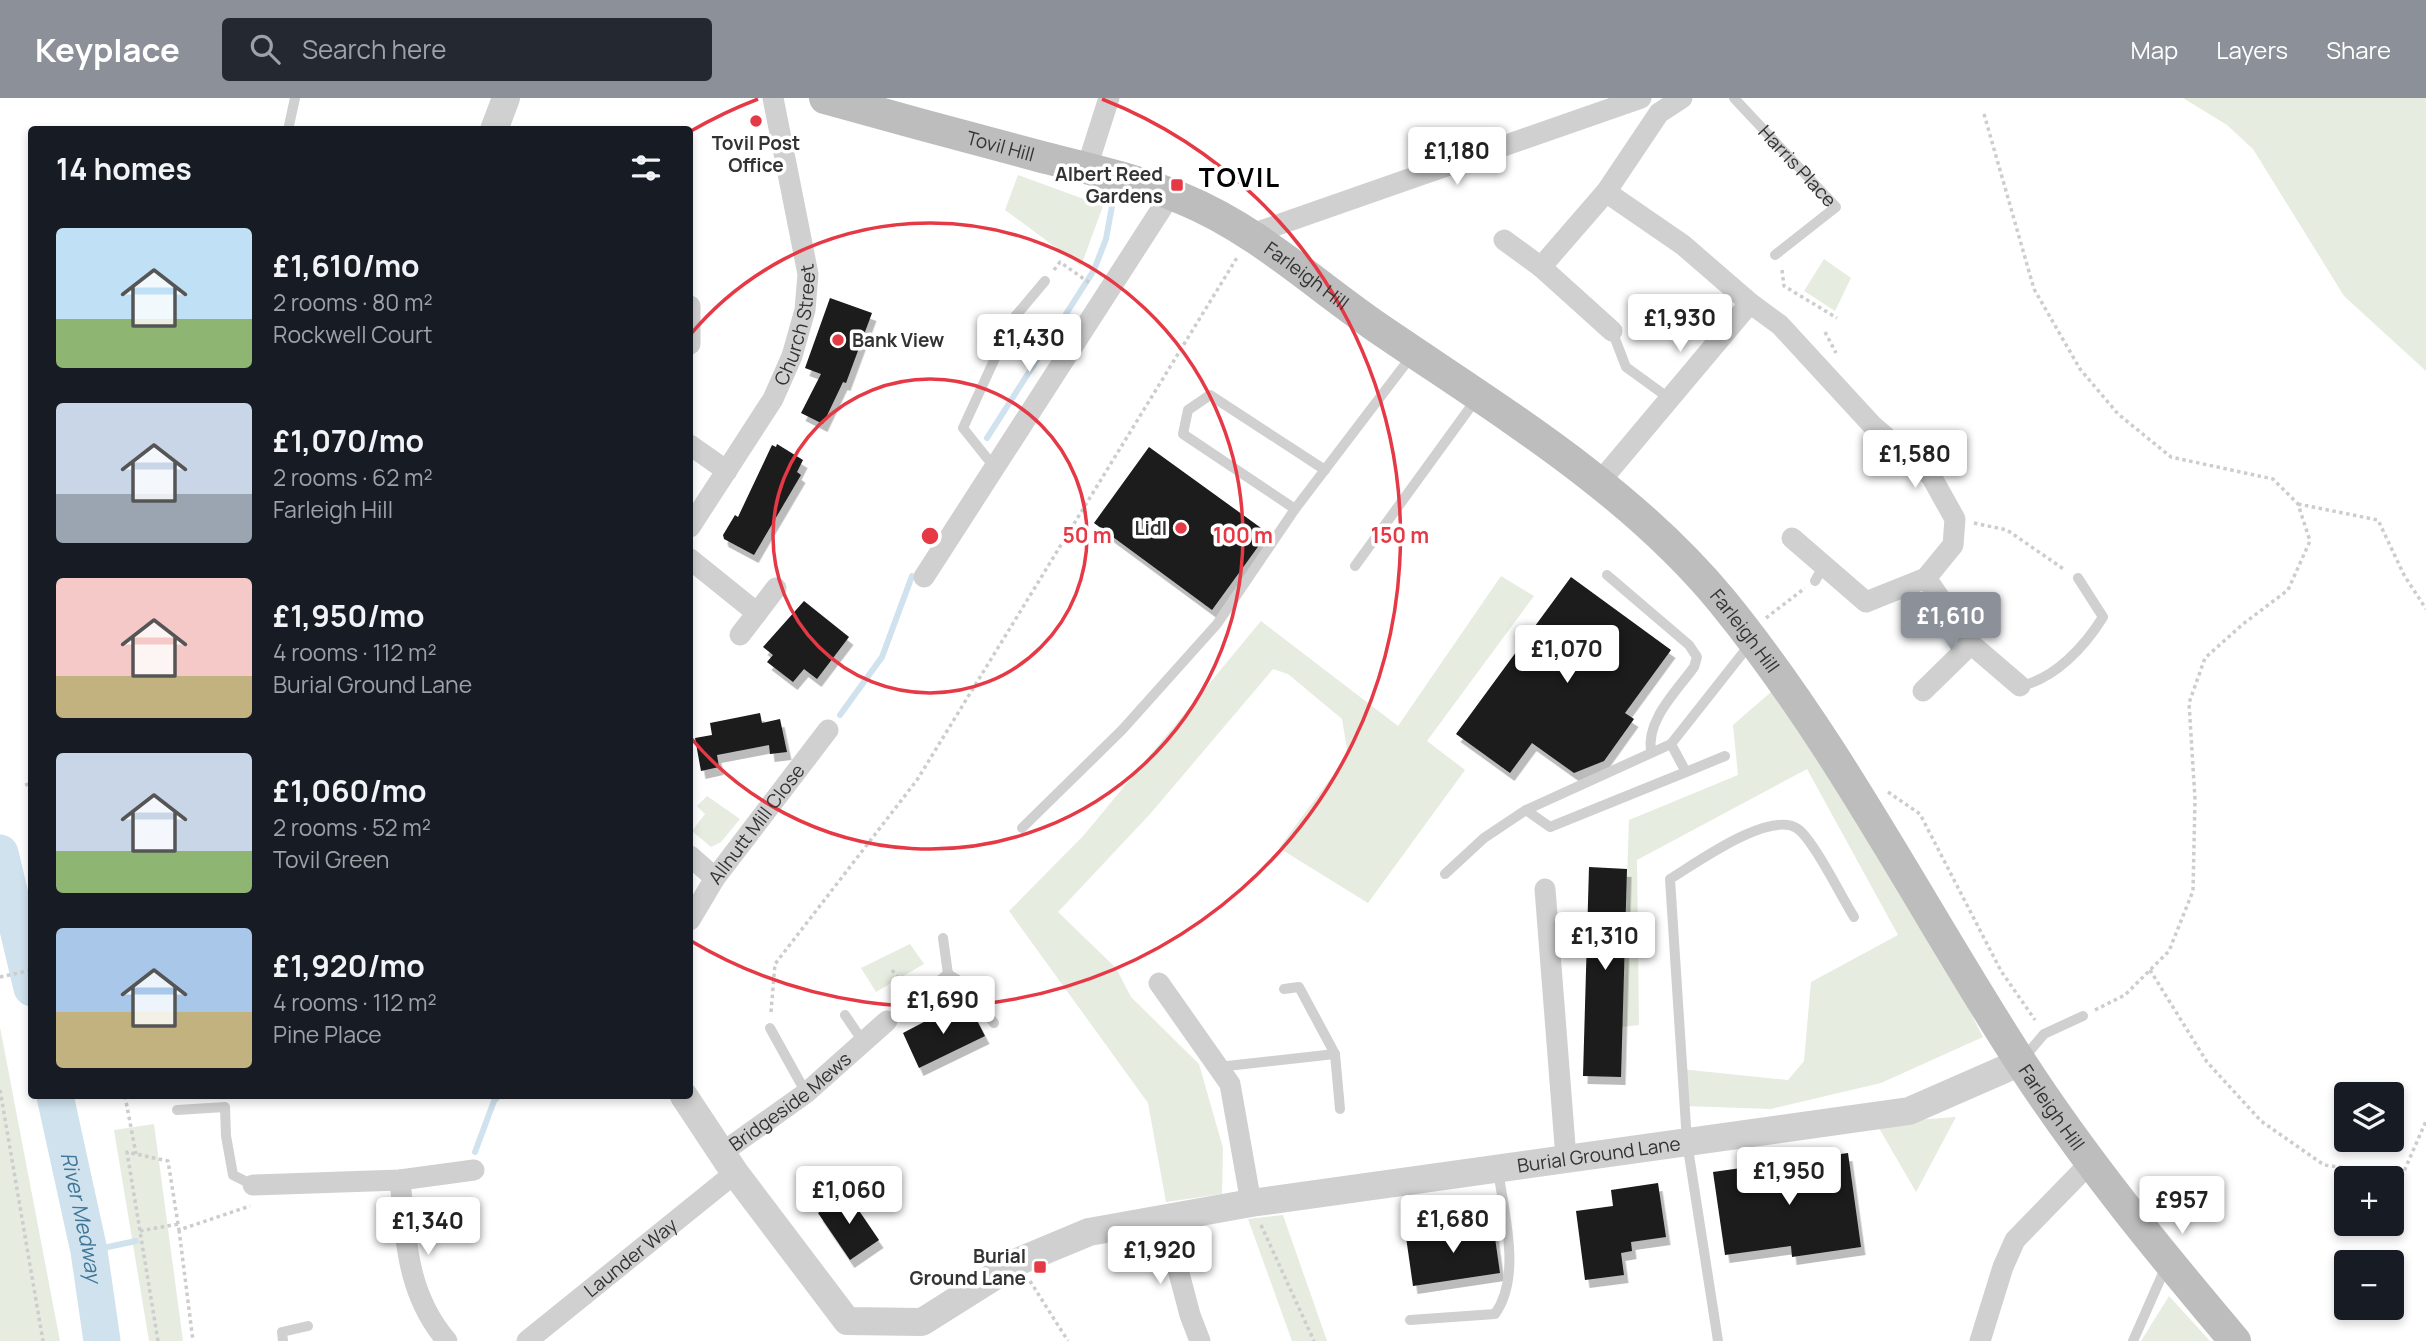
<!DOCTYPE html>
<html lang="en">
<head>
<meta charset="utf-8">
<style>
	:root { --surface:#171b24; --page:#242831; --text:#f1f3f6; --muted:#9ea1a6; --accent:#8c9099 }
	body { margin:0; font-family:Manrope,sans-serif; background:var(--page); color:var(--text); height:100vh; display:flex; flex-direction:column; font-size:26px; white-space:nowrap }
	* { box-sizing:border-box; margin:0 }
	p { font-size:23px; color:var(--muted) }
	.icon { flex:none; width:38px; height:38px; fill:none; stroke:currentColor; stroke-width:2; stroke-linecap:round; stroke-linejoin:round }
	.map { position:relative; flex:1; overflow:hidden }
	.drawer { position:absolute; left:28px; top:28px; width:665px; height:973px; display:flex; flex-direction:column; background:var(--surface); border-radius:7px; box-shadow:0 4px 10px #0003 }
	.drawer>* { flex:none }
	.controls { position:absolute; left:2334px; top:984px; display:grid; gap:14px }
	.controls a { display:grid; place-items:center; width:70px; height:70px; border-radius:7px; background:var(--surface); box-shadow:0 4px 10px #0003; font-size:35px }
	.price { position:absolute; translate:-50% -60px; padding:0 16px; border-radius:7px; background:#fff; color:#222; font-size:23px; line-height:46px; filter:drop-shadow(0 2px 4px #0008) }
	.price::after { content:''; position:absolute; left:50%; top:42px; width:21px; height:16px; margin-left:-10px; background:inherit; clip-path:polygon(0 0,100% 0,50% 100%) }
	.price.selected { background:var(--accent); color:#fff }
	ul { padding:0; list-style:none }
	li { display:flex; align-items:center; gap:21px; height:175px; padding:0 28px }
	li span { display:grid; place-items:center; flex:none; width:196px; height:140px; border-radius:7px; color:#555 }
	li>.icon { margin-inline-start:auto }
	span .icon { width:84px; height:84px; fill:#fffc; stroke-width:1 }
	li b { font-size:30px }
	h2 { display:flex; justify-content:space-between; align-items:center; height:84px; padding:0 28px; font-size:30px }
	header { display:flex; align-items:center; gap:42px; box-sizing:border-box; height:98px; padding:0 35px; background:var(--accent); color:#fff }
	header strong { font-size:33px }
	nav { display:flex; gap:38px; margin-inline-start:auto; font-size:24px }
	.search { width:490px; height:63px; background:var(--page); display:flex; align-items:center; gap:18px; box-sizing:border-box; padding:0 24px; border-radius:7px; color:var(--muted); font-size:26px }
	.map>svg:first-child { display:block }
	.green { fill:#e6ecdf }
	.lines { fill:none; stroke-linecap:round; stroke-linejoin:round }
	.stream { stroke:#cfe2ee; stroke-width:6 }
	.river { stroke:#cfe2ee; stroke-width:37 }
	.building { fill:#1a1a1a; filter:url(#shadow) }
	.path { stroke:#cdcdcd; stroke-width:3.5; stroke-dasharray:3.5 3.5; stroke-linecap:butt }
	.service { stroke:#d0d0d0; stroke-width:10 }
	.minor { stroke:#d0d0d0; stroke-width:21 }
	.tertiary { stroke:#d0d0d0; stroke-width:28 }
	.secondary { stroke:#bdbdbd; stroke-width:32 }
	.ring { fill:none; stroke:#e63946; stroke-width:3.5 }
	.poi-dot { fill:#e63946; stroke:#fff; stroke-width:2.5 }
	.labels { text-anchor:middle; stroke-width:7; stroke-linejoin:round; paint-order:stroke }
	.poi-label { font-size:19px; font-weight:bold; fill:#333; stroke:#fff; text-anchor:end }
	.street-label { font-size:19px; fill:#333; stroke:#fff }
	.water-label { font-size:21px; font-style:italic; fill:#3f7597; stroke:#fff }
	.district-label { font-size:26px; font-weight:bold; letter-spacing:2px; fill:#000; stroke:#fff }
	.centre { fill:#e63946; stroke:#fff; stroke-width:3.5 }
	.ring-label { font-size:21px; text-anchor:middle; font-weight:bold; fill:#e63946; stroke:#fff; stroke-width:7; stroke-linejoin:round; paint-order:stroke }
</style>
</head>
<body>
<header>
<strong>Keyplace</strong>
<div class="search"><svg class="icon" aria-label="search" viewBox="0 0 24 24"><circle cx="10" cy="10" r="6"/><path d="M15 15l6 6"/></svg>Search here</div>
<nav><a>Map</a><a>Layers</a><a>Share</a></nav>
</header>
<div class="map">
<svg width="2426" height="1243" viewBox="0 0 2426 1243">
	<defs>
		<filter id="shadow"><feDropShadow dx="4.5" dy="8" stdDeviation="0" flood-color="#0004"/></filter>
	</defs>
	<rect width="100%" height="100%" fill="#fff"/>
	<path class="green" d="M 2183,0 L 2426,0 L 2426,273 L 2344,198 L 2253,51 L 2227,27 Z
		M 1018,77 L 1103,108 L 1081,168 L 1005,112 Z
		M 1824,161 L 1851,180 L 1835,213 L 1804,193 Z
		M 1501,478 L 1534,498 L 1427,643 L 1465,672 L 1368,805 L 1279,750 L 1348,657 L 1342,621 L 1288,576 L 1273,571 L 1151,715 L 1058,814 L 1116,870 L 1131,899 L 1199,966 L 1223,1050 L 1222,1096 L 1166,1104 L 1148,1005 L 1009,813 L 1084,737 L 1261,523 L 1398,628 Z
		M 1771,594 L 1780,596 L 1915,805 L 1983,939 L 1881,985 L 1771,1011 L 1684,1008 L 1680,971 L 1788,982 L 1804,963 L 1811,884 L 1898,837 L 1807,671 L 1637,762 L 1639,927 L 1622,929 L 1629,722 L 1738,677 L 1733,627 Z
		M 707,698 L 740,721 L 721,744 L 711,749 L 692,733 L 705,716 L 697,708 Z
		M 910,846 L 924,866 L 876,894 L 861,870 Z
		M 0,929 L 60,1243 L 0,1243 Z
		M 1956,1019 L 1916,1094 L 1876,1025 Z
		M 154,1026 L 183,1243 L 149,1243 L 114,1032 Z
		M 1283,1117 L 1327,1243 L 1292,1243 L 1248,1121 Z
		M 2169,1198 L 2210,1243 L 2141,1243 Z"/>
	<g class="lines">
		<path class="stream" d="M 987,340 L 1094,172 L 1106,141 L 1112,108
			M 840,617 L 882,559 L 912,478
			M 475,1054 L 494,1003 L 499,998
			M 89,1153 L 136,1143"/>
		<g class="river">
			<path d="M 0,755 L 32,890"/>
			<path id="s1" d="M 55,998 L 89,1153 L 102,1243"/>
		</g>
	</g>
	<path class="building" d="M 830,200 L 872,215 L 846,285 L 843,284 L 823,326 L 801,315 L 821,276 L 805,270 Z
		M 777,346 L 803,362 L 797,374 L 801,377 L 754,457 L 724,441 L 723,437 L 735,417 L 738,419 L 772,347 L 776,349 Z
		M 1149,349 L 1268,435 L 1212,512 L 1094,425 Z
		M 1571,479 L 1671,552 L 1625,615 L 1634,621 L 1604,663 L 1574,675 L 1532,645 L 1510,675 L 1456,636 Z
		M 804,503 L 849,539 L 817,581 L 804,571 L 793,584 L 767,564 L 773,557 L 763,549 Z
		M 760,615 L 762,625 L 780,621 L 787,654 L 770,656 L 769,647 L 717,657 L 719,669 L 701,673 L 695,640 L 712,637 L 710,625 Z
		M 1589,769 L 1627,771 L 1621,979 L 1583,978 Z
		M 969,907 L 985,938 L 919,970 L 903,935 L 939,916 L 942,920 Z
		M 1848,1055 L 1861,1149 L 1792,1159 L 1791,1148 L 1725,1157 L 1713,1074 Z
		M 1658,1085 L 1666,1139 L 1631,1144 L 1632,1153 L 1621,1155 L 1624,1177 L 1585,1182 L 1576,1113 L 1613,1108 L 1611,1092 Z
		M 847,1095 L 879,1142 L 850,1162 L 818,1115 Z
		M 1493,1126 L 1500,1175 L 1413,1188 L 1406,1139 Z"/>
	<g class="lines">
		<path class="path" d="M 1984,16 L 2034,191 L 2080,271 L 2118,316 L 2171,359 L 2273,381 L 2298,406 L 2310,443 L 2288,492 L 2243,526 L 2205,560 L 2189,605 L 2195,701 L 2193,793 L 2169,853 L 2125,897 L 2095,912
			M 1054,172 L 1060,164 L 1091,186
			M 1782,172 L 1784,188 L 1837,220
			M 1825,234 L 1836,255
			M 2298,406 L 2378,422 L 2404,477 L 2426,511
			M 1974,425 L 2007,432 L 2065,472
			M 1766,520 L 1805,490
			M 26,685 L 32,696
			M 1888,694 L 1920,716 L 2001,873 L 2035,922
			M 892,872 L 907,892
			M 2150,872 L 2207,964 L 2261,1023 L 2324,1067 L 2402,1078 L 2426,1023
			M 0,879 L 32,872
			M 771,914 L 775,866 L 917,682 L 1238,158
			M 0,992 L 43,1243
			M 125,998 L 136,1056
			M 1261,1127 L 1314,1243
			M 179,1132 L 193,1243
			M 140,1133 L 178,1126
			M 1030,1183 L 1068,1243
			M 158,1243 L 127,1054 L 168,1063 L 179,1132 L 250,1108"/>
		<g class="service">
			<path id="s2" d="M 1734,0 L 1836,109 L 1775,157"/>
			<path d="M 288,32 L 295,0"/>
			<path d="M 1612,233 L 1626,269 L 1670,301"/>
			<path d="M 995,370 L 963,330 L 1013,221 L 1045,183"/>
			<path d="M 1295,411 L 1183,336 L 1188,312 L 1210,297 L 1325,372"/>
			<path d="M 1355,468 L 1477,300"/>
			<path d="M 1607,477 L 1689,547 L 1697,559 L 1694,569 C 1676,594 1646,622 1651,654"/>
			<path d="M 1815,483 L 1823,469"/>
			<path d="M 2020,588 C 2055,581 2085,548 2103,519 L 2078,480"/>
			<path d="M 1686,674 L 1725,658"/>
			<path d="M 1526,712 L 1550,729 L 1686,674 L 1671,646"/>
			<path d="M 1022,730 L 1122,632 L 1217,526 L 1295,411 L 1413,256"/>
			<path d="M 1445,776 L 1484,740 L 1526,712 L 1671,646 L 1750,546"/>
			<path d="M 943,840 L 948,876"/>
			<path d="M 845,917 L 864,945"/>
			<path d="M 887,923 L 948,876 L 961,884 L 994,925"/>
			<path d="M 770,930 L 806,995"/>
			<path d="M 1335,956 L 1340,1011"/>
			<path d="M 2022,962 L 2044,936 L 2083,918"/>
			<path d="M 1218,969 L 1335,956 L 1299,889 L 1284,891"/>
			<path d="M 177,1012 L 225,1009 L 226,1038 L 233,1077 L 253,1087"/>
			<path d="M 1410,1222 L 1495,1216 C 1522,1178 1504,1116 1498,1072"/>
			<path d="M 283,1243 L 282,1234 L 308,1228"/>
			<path d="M 1718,1243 L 1687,1044 L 1670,781 C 1695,766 1770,711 1798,731 C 1814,743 1842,800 1854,819"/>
			<path d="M 2133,1243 L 2167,1166"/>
		</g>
		<g class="minor">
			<path d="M 1087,69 L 1109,0"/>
			<path d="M 1606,94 L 1683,147 L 1750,205"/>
			<path d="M 1252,136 L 1641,0"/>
			<path d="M 1504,142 L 1541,169 L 1612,233"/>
			<path d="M 1541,169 L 1606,94 L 1659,15 L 1682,0"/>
			<path d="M 690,208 L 690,246"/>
			<path d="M 690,347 L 727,373"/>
			<path d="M 1598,386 L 1750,205 L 1780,227 L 1873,328 L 1931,378 L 1955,421 L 1953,447 L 1926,480 L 1866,504 L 1792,440"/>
			<path id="s3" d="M 690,429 L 773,301 L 792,258 L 805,212 L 808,176 L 773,0"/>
			<path d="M 690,461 L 757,515 L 776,490"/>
			<path d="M 924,479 L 1171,96"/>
			<path d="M 1926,480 L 1971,546 L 2020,588"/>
			<path d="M 740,537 L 757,515"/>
			<path d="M 1923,593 L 1971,546"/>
			<path d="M 690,758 L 715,780"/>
			<path d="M 1545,791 L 1566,1060"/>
			<path id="s4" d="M 690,822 L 715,780 L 828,632"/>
			<path d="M 1159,885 L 1230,986 L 1251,1105"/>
			<path id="s5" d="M 723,1054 L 806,995 L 887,923"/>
			<path d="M 400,1082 C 406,1141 406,1195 447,1243"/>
			<path d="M 253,1087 L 400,1082 L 474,1072"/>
			<path d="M 1164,1118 L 1190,1217 L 1200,1243"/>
			<path id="s6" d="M 527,1243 L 735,1075"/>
			<path d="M 1980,1243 L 2003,1169 L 2015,1142 L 2090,1065"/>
		</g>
		<g class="tertiary">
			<path d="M 494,32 L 506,0"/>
			<path id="s7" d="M 684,998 L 735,1075 L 847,1223 L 922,1224 L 1017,1164 L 1089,1134 L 1251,1105 L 1909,1013 L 2021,964"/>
		</g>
		<path class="secondary" id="s8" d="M 825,0 C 897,20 970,40 1042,59 C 1090,71 1138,82 1183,101 C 1256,131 1314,186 1378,230 C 1498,312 1629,390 1722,503 C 1838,645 1921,810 2020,963 C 2084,1062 2159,1153 2235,1243"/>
	</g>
	<g class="ring">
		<circle cx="930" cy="438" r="157"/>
		<path d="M690 237A313 313 0 1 1 690 639"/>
		<path d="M691 33A470 470 0 0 1 758 1M1102 1A470 470 0 1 1 691 843"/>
	</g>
	<g class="poi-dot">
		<circle cx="756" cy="23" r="7"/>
		<rect x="1170" y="80" width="14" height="14" rx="3.5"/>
		<circle cx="838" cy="242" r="7"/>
		<circle cx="1181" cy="430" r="7"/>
		<rect x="1033" y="1162" width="14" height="14" rx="3.5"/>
	</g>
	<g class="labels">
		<g class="poi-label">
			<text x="756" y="52" text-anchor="middle">Tovil Post<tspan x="756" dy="22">Office</tspan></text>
			<text x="1163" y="83">Albert Reed<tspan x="1163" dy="22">Gardens</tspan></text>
			<text x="852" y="249" text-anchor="start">Bank View</text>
			<text x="1167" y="437">Lidl</text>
			<text x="1026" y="1165">Burial<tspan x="1026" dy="22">Ground Lane</tspan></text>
		</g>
		<g class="street-label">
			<text dy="7" stroke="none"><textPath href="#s8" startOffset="182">Tovil Hill</textPath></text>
			<text dy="7" stroke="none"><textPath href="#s2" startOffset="93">Harris Place</textPath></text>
			<text dy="7" stroke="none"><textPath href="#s8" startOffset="518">Farleigh Hill</textPath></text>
			<text dy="7" stroke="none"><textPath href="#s3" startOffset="231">Church Street</textPath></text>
			<text dy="7" stroke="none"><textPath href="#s8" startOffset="1085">Farleigh Hill</textPath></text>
			<text dy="7" stroke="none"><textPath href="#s4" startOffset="117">Allnutt Mill Close</textPath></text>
			<text dy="7" stroke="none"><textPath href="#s5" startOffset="84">Bridgeside Mews</textPath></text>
			<text dy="7" stroke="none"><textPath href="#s8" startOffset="1652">Farleigh Hill</textPath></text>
			<text dy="7" stroke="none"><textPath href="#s7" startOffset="1059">Burial Ground Lane</textPath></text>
			<text dy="7" stroke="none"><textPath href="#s6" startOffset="133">Launder Way</textPath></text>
		</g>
		<g class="water-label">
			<text dy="7" stroke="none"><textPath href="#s1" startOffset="124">River Medway</textPath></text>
		</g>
		<g class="district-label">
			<text x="1240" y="89">TOVIL</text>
		</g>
	</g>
	<circle cx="930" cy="438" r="10" class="centre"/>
	<g class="ring-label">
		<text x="1087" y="445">50 m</text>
		<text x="1243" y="445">100 m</text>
		<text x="1400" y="445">150 m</text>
	</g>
</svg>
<div class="controls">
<a><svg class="icon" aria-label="layers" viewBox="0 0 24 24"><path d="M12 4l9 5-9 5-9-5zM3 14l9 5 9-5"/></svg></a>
<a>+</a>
<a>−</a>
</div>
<b class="price" style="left:1457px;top:89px">£1,180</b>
<b class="price" style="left:1680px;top:256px">£1,930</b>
<b class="price" style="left:1029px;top:276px">£1,430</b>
<b class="price" style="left:1915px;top:392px">£1,580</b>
<b class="price selected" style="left:1951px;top:554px">£1,610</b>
<b class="price" style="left:1567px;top:587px">£1,070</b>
<b class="price" style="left:1605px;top:874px">£1,310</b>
<b class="price" style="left:943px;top:938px">£1,690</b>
<b class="price" style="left:1789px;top:1109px">£1,950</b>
<b class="price" style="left:849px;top:1128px">£1,060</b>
<b class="price" style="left:2182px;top:1138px">£957</b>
<b class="price" style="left:1453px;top:1157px">£1,680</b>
<b class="price" style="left:428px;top:1159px">£1,340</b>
<b class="price" style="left:1160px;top:1188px">£1,920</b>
<section class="drawer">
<h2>14 homes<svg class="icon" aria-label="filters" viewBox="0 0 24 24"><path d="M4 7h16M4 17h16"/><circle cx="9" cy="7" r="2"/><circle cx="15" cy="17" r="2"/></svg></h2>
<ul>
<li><span style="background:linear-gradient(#bfe0f5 65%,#8fb573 0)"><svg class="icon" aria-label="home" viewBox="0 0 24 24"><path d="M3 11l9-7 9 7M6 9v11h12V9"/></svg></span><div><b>£1,610/mo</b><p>2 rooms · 80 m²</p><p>Rockwell Court</p></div></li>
<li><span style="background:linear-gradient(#c9d6e8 65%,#9aa5b1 0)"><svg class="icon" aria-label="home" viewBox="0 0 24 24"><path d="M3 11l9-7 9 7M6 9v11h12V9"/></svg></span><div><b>£1,070/mo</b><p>2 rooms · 62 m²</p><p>Farleigh Hill</p></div></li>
<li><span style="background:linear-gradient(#f6c9c9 70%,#c2b280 0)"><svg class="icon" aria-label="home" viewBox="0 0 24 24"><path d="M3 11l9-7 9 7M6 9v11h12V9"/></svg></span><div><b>£1,950/mo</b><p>4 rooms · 112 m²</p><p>Burial Ground Lane</p></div></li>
<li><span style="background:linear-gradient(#c9d6e8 70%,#8fb573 0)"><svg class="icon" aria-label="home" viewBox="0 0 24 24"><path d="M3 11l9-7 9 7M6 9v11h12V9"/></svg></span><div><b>£1,060/mo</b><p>2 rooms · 52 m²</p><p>Tovil Green</p></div></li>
<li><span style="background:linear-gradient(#a9c7e8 60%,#c2b280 0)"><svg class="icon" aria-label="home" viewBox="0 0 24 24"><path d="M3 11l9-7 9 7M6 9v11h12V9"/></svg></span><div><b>£1,920/mo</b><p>4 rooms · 112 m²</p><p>Pine Place</p></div></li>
</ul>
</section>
</div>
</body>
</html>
